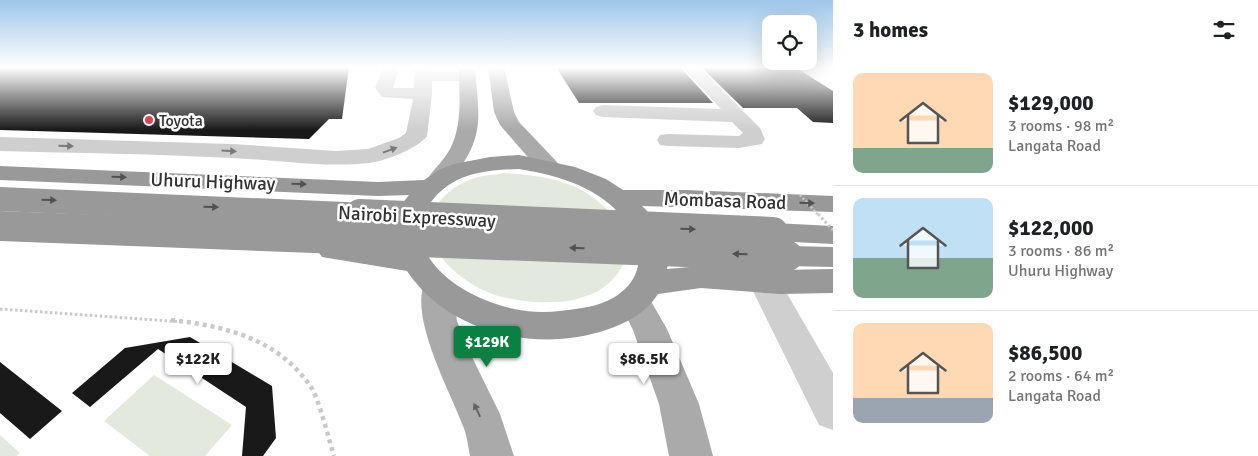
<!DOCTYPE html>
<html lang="en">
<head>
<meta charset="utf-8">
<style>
	:root { --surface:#fff; --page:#f2f2f2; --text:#202124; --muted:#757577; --line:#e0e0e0; --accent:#0b8043 }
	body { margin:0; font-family:Signika,sans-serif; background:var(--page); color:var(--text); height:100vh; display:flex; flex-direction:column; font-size:19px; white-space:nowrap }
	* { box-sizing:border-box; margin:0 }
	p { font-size:16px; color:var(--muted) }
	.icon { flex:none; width:28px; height:28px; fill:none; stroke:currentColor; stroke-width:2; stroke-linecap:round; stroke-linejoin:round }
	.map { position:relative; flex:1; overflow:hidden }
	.panel { display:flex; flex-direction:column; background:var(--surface); width:425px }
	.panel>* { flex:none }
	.tools { position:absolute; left:762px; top:15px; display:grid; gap:10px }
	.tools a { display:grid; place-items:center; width:55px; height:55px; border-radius:10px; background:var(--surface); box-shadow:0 5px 20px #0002; font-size:25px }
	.price { position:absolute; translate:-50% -42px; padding:0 11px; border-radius:5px; background:#fff; color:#222; font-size:16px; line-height:32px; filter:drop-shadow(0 1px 2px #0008) }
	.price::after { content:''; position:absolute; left:50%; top:30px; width:15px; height:11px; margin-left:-8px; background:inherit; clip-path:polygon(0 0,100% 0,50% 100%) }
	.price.current { background:var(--accent); color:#fff }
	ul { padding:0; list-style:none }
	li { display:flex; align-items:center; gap:15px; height:125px; padding:0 20px }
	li+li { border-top:1px solid var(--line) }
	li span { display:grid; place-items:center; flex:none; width:140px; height:100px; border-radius:10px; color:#555 }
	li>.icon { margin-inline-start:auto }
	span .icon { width:60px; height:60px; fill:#fffc; stroke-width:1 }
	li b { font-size:21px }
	h2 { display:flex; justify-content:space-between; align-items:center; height:60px; padding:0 20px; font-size:21px }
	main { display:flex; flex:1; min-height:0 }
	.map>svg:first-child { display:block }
	.green { fill:#e3e9dc }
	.building { fill:#191919 }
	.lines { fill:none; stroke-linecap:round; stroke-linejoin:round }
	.path-far1 { stroke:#c9c9c9; stroke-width:3; stroke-dasharray:2.5 2.5; stroke-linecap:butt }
	.path { stroke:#c9c9c9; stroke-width:4.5; stroke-dasharray:4 4; stroke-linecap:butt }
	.minor { fill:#cfcfcf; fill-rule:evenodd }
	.major { fill:#aaa; fill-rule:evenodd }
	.highway { fill:#999; fill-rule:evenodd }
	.path-bridge-far1 { stroke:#c9c9c9; stroke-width:2.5; stroke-dasharray:2 2; stroke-linecap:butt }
	.path-bridge { stroke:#c9c9c9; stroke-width:3; stroke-dasharray:2.5 2.5; stroke-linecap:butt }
	.highway-bridge-far1 { stroke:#999; stroke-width:24 }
	.highway-bridge { stroke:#999; stroke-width:30 }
	.oneway { fill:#797979 }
	.oneway2 { fill:#515151 }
	.oneway3 { fill:#626262 }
	.poi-dot { fill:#db4353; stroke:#fff; stroke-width:2 }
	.labels { text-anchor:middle; stroke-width:5; stroke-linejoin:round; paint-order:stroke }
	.far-poi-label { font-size:16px; fill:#323232; stroke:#fff; text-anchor:start }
	.street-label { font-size:19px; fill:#323232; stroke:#fff }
</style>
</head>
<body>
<main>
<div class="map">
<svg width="833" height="456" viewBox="0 0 833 456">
	<rect width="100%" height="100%" fill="#fff"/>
	<path class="green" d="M 504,173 C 533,175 563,178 588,194 C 625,218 645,259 601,289 C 595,294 585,296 577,299 C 567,302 557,302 547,302 C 531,303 514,300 498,296 C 466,286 415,249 434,210 C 443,193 460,182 478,177 C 486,175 496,175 504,173 Z
		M 154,375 L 232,425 L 205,456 L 150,456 L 104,421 Z
		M 0,435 L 20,453 L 16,456 L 0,456 Z"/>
	<path class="building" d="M 0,67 L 349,67 L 342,119 L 329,119 L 309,139 L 0,130 Z
		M 556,67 L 680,67 L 713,103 L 579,103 Z
		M 701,67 L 795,67 L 833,91 L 833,123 L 813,122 L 797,108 L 743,108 Z
		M 190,337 L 272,386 L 276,438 L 263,456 L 242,456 L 246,407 L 158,349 L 90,407 L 72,393 L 125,348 Z
		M 0,362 L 62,411 L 30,439 L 0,413 Z"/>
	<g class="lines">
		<path class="path-far1" d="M 0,309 L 184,322"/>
		<path class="path" d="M 171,320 C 226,326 278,339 311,387 C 319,399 329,440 334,456"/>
		<path class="minor" d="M 383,67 L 399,67 L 393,88 L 414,88 L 415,67 L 431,67 L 431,71 L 473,73 L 476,77 L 473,81 L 432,81 L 432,94 L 427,136 C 417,149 385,161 369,163 C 324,168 278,160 232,158 C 155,154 77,153 0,151 L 0,137 L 232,144 L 336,151 L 368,149 L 399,138 L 406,133 L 413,99 L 382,97 L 375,88 Z
			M 682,67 L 699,67 L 760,128 L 765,139 L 762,144 L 739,148 L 668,146 L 660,145 L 657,140 L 660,135 L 668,134 L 739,136 L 743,133 L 732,122 L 603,117 L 596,115 L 593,111 L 596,107 L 603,105 L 721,109 Z
			M 764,269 L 775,273 L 833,373 L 833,430 L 819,425 L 748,281 L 753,273 Z"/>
		<path class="major" d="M 459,67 L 475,67 C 478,111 486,134 457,172 C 449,182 445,186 431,183 L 428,178 C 435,168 444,160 450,149 C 463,124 459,95 459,67 Z
			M 488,67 L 504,67 L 514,112 L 519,122 L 556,161 L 560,166 L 556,171 L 548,173 L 540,171 L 500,125 L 494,112 Z
			M 437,276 L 448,280 L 453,288 L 457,321 L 466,345 L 500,414 L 514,456 L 470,456 C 468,446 467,435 463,426 C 450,391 407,314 426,280 Z
			M 634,287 L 645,291 L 667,329 L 699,404 L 713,456 L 669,456 L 659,404 L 633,330 L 618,300 L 623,291 Z"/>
		<path class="highway" d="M 519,155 L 575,167 L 606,179 L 623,190 L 686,190 L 833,196 L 833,212 L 642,206 C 658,221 673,247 667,269 L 701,266 L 780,270 L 833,269 L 833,293 L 780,294 L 701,288 L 658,294 C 646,313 627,323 606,330 C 538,353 449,334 407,271 L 322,257 L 317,250 L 322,243 L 332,240 L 396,249 C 387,227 395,212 409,195 L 378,196 L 0,180 L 0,166 L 378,182 L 424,180 L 441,169 L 454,164 L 490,157 ZM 519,169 C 549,174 578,181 603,199 C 656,238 651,297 582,308 C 559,312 536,314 514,309 C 477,301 429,277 420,236 C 419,230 418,223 420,217 C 422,212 427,206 431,202 C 453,173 485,170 519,169 Z
			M 773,223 L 833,226 L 833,244 L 773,241 L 763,239 L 759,232 L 763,225 Z
			M 788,246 L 833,247 L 833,267 L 788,266 L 778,263 L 773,256 L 778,249 Z"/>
		<path class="path-bridge-far1" d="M 800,195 L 819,216"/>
		<path class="path-bridge" d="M 818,214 L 833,230"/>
		<path class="highway-bridge-far1" d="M 0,199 L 390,216"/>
		<path class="highway-bridge" d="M 360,214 L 773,232
			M 0,226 L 788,256"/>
	</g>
	<defs><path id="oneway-solid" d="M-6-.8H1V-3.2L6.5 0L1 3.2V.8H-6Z" transform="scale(1.25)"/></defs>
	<g class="oneway">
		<use href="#oneway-solid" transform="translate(66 146) rotate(2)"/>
		<use href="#oneway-solid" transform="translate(390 150) rotate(-20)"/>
		<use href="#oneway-solid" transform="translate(229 151) rotate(3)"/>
	</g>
	<g class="oneway2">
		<use href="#oneway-solid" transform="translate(119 177) rotate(2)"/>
		<use href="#oneway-solid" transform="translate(299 184) rotate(2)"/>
		<use href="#oneway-solid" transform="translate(49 200) rotate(2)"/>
		<use href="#oneway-solid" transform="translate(807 203) rotate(2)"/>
		<use href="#oneway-solid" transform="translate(211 207) rotate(2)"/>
		<use href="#oneway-solid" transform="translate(688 229) rotate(2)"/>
		<use href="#oneway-solid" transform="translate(577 248) rotate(-178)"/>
		<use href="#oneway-solid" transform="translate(740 254) rotate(-178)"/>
	</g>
	<use class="oneway3" href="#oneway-solid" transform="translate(477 410) rotate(-115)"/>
	<linearGradient id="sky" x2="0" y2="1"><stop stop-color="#9dc6e9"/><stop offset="0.52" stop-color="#fff"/><stop offset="1" stop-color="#fff" stop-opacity="0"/></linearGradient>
	<rect width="833" height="130" fill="url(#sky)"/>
	<circle class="poi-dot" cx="149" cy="120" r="5"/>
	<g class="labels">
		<g class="far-poi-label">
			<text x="159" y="126">Toyota</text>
		</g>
		<g class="street-label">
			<text transform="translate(213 181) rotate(2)" y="7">Uhuru Highway</text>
			<text transform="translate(725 200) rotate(2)" y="7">Mombasa Road</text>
			<text transform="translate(417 216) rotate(3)" y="7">Nairobi Expressway</text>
		</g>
	</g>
</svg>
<div class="tools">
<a><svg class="icon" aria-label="locate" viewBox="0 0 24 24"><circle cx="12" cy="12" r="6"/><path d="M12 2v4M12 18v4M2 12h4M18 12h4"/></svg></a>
</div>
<b class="price current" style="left:487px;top:368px">$129K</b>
<b class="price" style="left:198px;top:385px">$122K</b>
<b class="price" style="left:644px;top:385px">$86.5K</b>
</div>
<section class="panel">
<h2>3 homes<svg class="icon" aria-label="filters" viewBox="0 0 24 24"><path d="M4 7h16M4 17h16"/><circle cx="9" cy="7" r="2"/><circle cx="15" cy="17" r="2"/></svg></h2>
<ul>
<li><span style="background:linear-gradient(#ffd9b3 75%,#7fa58c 0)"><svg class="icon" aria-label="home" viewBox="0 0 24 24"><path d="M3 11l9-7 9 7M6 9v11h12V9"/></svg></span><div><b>$129,000</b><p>3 rooms · 98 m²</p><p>Langata Road</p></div></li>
<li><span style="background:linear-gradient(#bfe0f5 60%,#7fa58c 0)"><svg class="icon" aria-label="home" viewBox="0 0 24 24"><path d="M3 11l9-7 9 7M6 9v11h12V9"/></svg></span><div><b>$122,000</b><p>3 rooms · 86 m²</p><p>Uhuru Highway</p></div></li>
<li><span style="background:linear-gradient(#ffd9b3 75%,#9aa5b1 0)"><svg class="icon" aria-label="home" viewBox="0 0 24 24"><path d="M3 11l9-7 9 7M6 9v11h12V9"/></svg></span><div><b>$86,500</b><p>2 rooms · 64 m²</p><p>Langata Road</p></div></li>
</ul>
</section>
</main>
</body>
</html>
